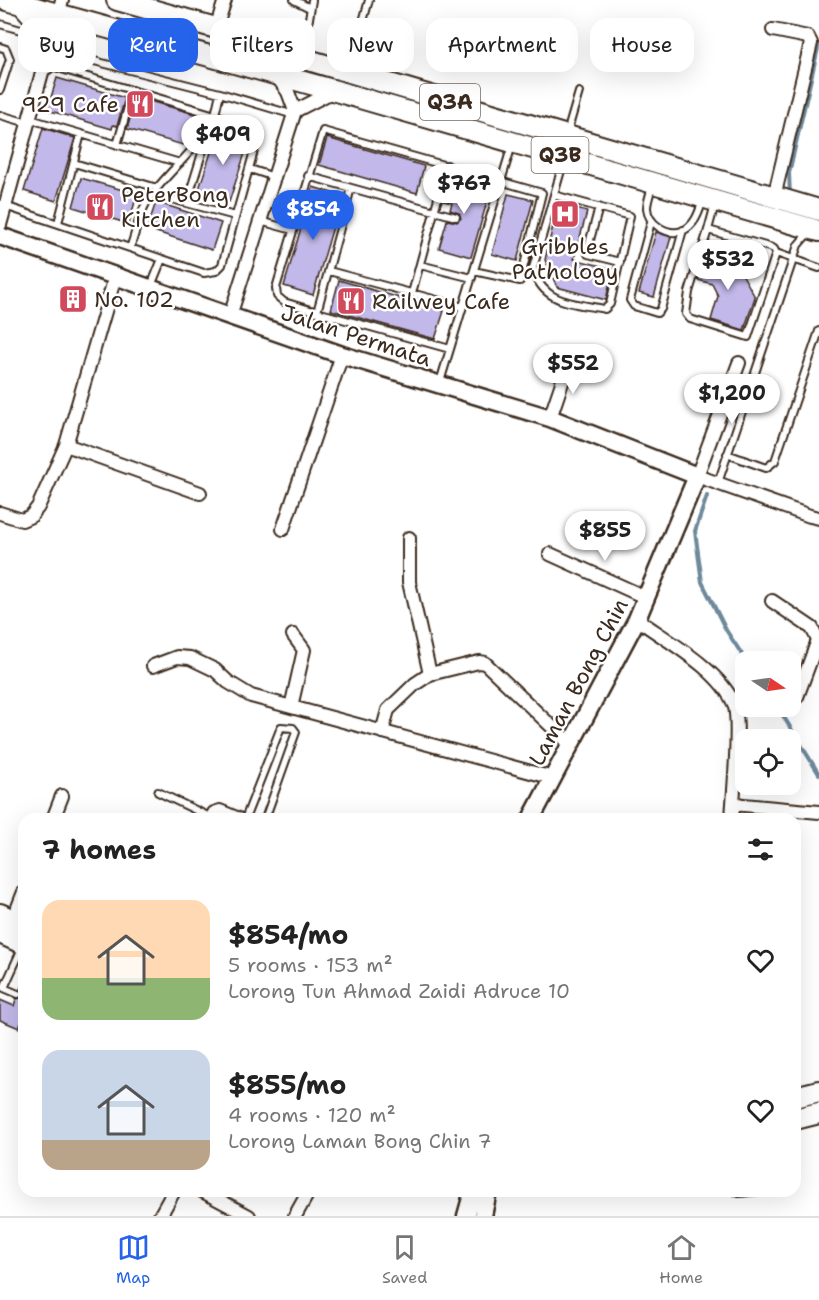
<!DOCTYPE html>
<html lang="en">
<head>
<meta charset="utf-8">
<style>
	:root { --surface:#fff; --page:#f6f6f6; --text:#222; --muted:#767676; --line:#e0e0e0; --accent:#2563eb }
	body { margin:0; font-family:"Shantell Sans",sans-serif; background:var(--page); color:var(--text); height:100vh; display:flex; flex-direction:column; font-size:22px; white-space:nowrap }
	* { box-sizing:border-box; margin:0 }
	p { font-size:20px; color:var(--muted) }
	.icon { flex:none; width:33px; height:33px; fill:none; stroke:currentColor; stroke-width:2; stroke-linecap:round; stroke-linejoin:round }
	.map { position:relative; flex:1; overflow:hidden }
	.sheet { position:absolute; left:18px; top:813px; width:783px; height:384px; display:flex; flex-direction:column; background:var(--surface); border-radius:18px; box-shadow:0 6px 24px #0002 }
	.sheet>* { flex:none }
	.guide { position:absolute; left:18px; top:18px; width:783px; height:54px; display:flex; gap:12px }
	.needle { width:39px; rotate:103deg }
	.tools { position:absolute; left:735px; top:651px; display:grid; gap:12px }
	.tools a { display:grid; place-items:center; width:66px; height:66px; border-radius:12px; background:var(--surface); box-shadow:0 6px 24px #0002; font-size:30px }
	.price { position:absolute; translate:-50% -51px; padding:0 14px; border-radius:21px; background:#fff; color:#222; font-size:20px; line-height:39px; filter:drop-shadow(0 2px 3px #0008) }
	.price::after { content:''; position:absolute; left:50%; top:36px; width:18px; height:14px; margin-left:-9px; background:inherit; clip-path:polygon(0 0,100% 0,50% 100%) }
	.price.current { background:var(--accent); color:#fff }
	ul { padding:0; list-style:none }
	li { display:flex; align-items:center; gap:18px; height:150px; padding:0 24px }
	li span { display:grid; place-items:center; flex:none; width:168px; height:120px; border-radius:18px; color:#555 }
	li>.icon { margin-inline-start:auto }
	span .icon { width:72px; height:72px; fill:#fffc; stroke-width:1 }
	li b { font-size:26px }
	h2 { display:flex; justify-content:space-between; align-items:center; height:72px; padding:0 24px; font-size:26px }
	.chip { padding:0 21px; border-radius:18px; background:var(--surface); box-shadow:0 6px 24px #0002; font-size:21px; line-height:54px }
	.chip.current { background:var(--accent); color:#fff }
	.dock { display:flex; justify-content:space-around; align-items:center; height:84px; border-top:2px solid var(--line); background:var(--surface); font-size:16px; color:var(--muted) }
	.dock a { display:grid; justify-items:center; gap:3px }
	.dock .current { color:var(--accent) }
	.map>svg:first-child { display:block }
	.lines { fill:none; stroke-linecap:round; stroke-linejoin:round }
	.stream { stroke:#6e899b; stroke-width:4 }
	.building { fill:#c2b8e9; stroke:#3b2a1e; stroke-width:1.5 }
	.lane-casing { stroke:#3b2a1e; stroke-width:10 }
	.street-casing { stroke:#3b2a1e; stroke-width:16 }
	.secondary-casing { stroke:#3b2a1e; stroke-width:21 }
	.primary-casing { stroke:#3b2a1e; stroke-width:24 }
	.lane { stroke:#fff; stroke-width:6 }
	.street { stroke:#fff; stroke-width:12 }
	.secondary { stroke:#fff; stroke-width:16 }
	.primary { stroke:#fff; stroke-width:20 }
	.labels { text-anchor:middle; stroke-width:5; stroke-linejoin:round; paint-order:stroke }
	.shield { fill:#fff; stroke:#766a62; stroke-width:1.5 }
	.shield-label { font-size:21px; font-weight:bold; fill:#3b2a1e }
	.poi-label { font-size:22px; fill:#3b2a1e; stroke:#fff; text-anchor:start }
	.street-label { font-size:22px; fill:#3b2a1e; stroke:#fff }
</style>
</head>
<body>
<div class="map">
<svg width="819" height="1216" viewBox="0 0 819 1216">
	<rect width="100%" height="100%" fill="#fff"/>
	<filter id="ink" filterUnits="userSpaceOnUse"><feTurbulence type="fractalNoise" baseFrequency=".0167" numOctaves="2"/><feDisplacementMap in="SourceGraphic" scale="12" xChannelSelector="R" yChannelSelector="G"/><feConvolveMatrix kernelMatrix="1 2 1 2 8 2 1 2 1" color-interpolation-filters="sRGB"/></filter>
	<g filter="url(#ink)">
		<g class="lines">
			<path class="stream" d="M 790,196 L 789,173 L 819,44
				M 707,496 L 695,531 L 702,582 L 726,630 L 747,662
				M 777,706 L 819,774"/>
		</g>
		<path class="building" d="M 57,78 L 125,98 L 117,126 L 113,125 L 112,129 L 47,110 Z
			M 136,97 L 198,115 L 192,135 L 183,145 L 127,129 Z
			M 43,128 L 75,138 L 56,201 L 24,191 Z
			M 218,131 L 249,141 L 229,202 L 198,192 Z
			M 327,138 L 424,166 L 417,193 L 319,165 Z
			M 450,176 L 491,188 L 471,257 L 439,248 L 447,220 L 457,222 L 461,218 L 459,213 L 450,210 L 452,203 L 443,201 Z
			M 81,178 L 137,194 L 129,224 L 73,207 Z
			M 313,187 L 342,196 L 313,295 L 284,286 Z
			M 508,194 L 533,200 L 517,261 L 492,254 Z
			M 156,202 L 221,223 L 212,250 L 147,229 Z
			M 558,204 L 587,212 L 574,259 L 613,269 L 606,300 L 557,287 L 545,260 Z
			M 656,232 L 671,237 L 654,297 L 639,293 Z
			M 707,252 L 735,261 L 755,297 L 744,330 L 711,320 L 718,296 L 712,284 L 698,280 Z
			M 339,280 L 444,311 L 435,339 L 331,310 Z
			M 64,288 L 84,294 L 80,310 L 61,305 Z
			M 24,981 L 24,1016 L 19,1028 L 0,1020 L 0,1000 L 14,1006 L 16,999 L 21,998 L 23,996 L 20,989 Z"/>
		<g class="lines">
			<g class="lane-casing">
				<path id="lane" d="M 294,0 L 310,8
					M 0,24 L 38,35
					M 0,47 L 6,49 L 10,59 L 0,90
					M 51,50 L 220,93 L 294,115
					M 300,53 L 308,25 L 312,0
					M 48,65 L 215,115 L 220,93
					M 350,68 L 369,0
					M 0,115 L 28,123
					M 30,119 L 180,163
					M 567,133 L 579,92
					M 117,145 L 133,90
					M 74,163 L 157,188
					M 250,169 L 274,177
					M 308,176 L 456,217
					M 652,185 C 651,192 647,201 647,208 C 648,224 667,236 682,231 C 695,226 699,212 703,200
					M 153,194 L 235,216
					M 554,195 L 630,216 L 610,304 L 605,309 C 574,303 542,304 533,268 L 564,160
					M 187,202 L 210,127
					M 5,206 L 204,273 L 216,271 L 222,265 L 259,133 L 258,130 L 215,115 C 201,148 168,170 148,200 C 139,213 136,233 130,248
					M 599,207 L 587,251 L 588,254 L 620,262
					M 260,221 L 293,230
					M 651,222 L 630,300 L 634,306 L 657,313 L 661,309 L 683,230
					M 58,223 L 81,134
					M 708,230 L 769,247 L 774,249 L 776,253 L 748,337 L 690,319 L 686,314 L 689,292 Z
					M 708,230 L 715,204
					M 776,253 L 819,268
					M 420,265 L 472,278
					M 329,271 L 463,307
					M 151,286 L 162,259
					M 412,293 L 447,165
					M 317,312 L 351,188
					M 450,349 L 317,312 L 284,302 L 277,296 L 276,288 L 323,131 L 542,193 L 520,281 L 474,271
					M 440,382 L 512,145
					M 727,454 L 766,468 L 775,461 L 819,331
					M 718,483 L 798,245 L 810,231
					M 158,792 L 212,818
					M 245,819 L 281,727 L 293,728 L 296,732 L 265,819
					M 18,994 L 4,988 L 23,946
					M 735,1191 L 739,1193 L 760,1191"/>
			</g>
			<g class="street-casing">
				<path id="street" d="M 216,28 L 225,0
					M 773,30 L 808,37 L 811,43 L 774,197
					M 295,111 L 334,91
					M 0,225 L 62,0
					M 230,316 L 295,111 L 288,92 L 276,75
					M 739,363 L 697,476 L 810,516 L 819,518
					M 550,418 L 569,362
					M 66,445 L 200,493
					M 0,513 L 22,520 L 31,516 L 38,507 L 66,445 L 115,277
					M 283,529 L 342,355
					M 409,538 L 409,582 L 430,674
					M 550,554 L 647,598
					M 772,601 L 812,628 L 818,640
					M 637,619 C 667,641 719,669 734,704 C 741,721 733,796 732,819
					M 153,666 L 177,657 L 190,658 L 215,670 L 228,682 L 251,696 L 553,778
					M 797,697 L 818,640
					M 291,707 L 304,650 L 293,635
					M 382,732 L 388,710 L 415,684 L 430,674 L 479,662 L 485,663 L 571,745
					M 733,804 L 819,812
					M 53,819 L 62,796
					M 212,819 L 214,813 L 220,811 L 239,819
					M 13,920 L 24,892
					M 202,1191 L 249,1216
					M 160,1216 L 174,1191
					M 295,1216 L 309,1191"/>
			</g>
			<g class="secondary-casing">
				<path id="secondary" d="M 0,236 L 342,355 L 550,418 L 697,476 L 637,619 L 531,819
					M 466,1216 L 473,1191
					M 483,1216 L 488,1191"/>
			</g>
			<g class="primary-casing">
				<path id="primary" d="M 7,0 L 336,91 L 819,231
					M 117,0 L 216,28 L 298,57 L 819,210
					M 23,5 C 45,28 45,33 45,64
					M 50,46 L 73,27 L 86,22
					M 0,914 L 24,925
					M 0,933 L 24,944
					M 795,1097 L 819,1091
					M 795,1119 L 819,1113"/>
			</g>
			<use href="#lane" class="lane"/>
			<use href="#street" class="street"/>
			<use href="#secondary" class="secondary"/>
			<use href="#primary" class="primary"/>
		</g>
	</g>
	<defs>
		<g id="restaurant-square" transform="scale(1.5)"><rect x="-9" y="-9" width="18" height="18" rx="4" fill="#d1495b" stroke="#fff"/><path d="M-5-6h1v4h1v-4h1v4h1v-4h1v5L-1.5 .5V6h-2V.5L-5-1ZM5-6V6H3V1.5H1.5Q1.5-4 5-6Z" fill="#fff"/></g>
		<g id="hospital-square" transform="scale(1.5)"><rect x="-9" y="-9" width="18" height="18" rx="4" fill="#d1495b" stroke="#fff"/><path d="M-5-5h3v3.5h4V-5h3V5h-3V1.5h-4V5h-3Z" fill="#fff"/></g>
		<g id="building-square" transform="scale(1.5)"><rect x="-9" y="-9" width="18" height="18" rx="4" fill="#d1495b" stroke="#fff"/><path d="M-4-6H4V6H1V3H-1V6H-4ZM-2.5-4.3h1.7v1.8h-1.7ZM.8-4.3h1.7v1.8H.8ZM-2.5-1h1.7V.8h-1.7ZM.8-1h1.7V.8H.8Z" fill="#fff"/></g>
	</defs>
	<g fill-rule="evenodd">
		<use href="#restaurant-square" x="140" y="104"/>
		<use href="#restaurant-square" x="100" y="207"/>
		<use href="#hospital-square" x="565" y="214"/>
		<use href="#building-square" x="73" y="299"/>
		<use href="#restaurant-square" x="351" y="301"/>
	</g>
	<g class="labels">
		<g class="shield">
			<rect x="420" y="84" width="60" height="36" rx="4.5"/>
			<rect x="531.5" y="137" width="57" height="36" rx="4.5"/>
		</g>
		<g class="shield-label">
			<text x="450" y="109">Q3A</text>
			<text x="560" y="162">Q3B</text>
		</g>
		<g class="poi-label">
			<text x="119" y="112" text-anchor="end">929 Cafe</text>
			<text x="121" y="202">PeterBong<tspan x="121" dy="25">Kitchen</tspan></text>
			<text x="565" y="254" text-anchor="middle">Gribbles<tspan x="565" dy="25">Pathology</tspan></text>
			<text x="94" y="307">No. 102</text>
			<text x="372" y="309">Railwey Cafe</text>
		</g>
		<g class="street-label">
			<text transform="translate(356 335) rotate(18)" y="8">Jalan Permata</text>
			<text transform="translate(578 682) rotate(-62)" y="8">Laman Bong Chin</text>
		</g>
	</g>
</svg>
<div class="tools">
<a><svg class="needle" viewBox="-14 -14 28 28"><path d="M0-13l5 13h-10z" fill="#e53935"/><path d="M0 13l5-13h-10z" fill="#767676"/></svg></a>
<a><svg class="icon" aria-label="locate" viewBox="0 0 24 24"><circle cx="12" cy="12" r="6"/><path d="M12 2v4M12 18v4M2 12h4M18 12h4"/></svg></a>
</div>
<b class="price" style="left:223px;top:166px">$409</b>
<b class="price" style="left:464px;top:215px">$767</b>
<b class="price current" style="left:313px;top:241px">$854</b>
<b class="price" style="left:728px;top:291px">$532</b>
<b class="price" style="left:573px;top:395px">$552</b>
<b class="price" style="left:732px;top:425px">$1,200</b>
<b class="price" style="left:605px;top:562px">$855</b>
<div class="guide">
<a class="chip">Buy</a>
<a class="chip current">Rent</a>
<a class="chip">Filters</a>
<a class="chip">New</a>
<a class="chip">Apartment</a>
<a class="chip">House</a>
</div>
<section class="sheet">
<h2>7 homes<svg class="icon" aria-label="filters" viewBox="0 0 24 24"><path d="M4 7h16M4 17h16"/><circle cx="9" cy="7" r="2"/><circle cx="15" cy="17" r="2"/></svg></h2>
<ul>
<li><span style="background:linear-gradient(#ffd9b3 65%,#8fb573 0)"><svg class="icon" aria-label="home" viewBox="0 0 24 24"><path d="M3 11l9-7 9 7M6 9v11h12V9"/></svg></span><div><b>$854/mo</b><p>5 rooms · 153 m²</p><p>Lorong Tun Ahmad Zaidi Adruce 10</p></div><svg class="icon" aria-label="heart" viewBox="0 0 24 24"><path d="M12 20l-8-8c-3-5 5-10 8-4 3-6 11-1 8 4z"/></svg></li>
<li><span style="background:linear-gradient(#c9d6e8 75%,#b9a48a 0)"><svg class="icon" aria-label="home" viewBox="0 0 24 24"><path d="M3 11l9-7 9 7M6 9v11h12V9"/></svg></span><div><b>$855/mo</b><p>4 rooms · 120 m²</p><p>Lorong Laman Bong Chin 7</p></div><svg class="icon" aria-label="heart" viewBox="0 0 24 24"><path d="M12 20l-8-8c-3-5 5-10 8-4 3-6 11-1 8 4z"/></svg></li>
</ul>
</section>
</div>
<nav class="dock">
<a class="current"><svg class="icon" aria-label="map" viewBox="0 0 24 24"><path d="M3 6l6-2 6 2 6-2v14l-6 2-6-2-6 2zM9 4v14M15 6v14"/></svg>Map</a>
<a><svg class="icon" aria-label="saved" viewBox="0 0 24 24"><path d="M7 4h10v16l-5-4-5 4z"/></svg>Saved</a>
<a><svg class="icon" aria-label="home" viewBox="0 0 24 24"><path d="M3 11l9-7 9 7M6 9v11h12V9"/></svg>Home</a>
</nav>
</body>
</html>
